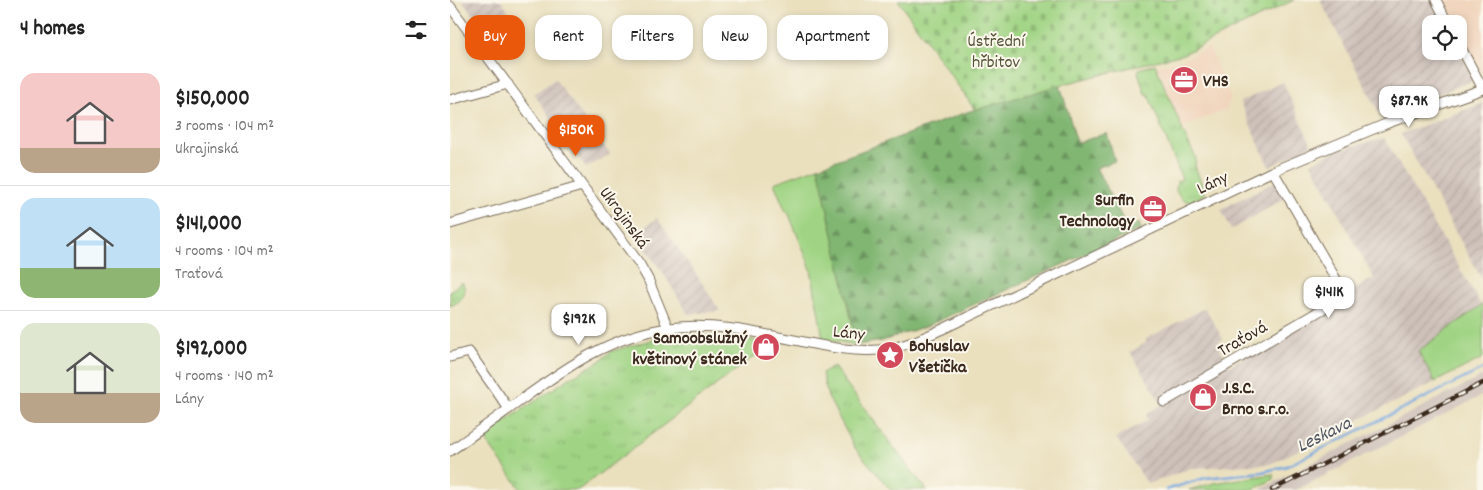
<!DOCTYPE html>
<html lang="en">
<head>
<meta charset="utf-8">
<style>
	:root { --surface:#fff; --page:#f2f2f2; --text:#222; --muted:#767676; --line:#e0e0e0; --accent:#ea580c }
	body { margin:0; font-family:Dekko,sans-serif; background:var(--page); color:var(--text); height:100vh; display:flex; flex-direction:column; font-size:19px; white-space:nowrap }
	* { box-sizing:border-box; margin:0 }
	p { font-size:16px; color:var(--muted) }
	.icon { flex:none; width:28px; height:28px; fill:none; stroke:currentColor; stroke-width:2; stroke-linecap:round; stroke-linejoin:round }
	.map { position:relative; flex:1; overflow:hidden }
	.side { display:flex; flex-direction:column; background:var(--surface); width:450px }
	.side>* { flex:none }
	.guide { position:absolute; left:15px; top:15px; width:475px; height:45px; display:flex; gap:10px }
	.controls { position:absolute; left:972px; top:15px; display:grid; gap:10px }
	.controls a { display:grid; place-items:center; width:45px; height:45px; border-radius:10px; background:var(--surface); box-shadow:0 2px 8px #0003; font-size:25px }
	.price { position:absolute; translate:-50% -42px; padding:0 11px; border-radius:10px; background:#fff; color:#222; font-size:16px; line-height:32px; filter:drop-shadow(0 1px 2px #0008) }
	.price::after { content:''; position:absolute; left:50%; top:30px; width:15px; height:11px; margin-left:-8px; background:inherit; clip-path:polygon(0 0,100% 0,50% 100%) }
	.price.current { background:var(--accent); color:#fff }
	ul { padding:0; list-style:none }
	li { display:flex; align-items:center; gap:15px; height:125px; padding:0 20px }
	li+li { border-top:1px solid var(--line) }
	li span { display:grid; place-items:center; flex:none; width:140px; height:100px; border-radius:15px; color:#555 }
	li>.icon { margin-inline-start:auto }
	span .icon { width:60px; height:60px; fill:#fffc; stroke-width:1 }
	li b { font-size:21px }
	h2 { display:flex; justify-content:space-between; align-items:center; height:60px; padding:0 20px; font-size:21px }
	.chip { padding:0 18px; border-radius:15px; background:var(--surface); box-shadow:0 2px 8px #0003; font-size:18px; line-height:45px }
	.chip.current { background:var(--accent); color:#fff }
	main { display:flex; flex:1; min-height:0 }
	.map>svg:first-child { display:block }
	.built { fill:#f1d5bd }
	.industrial { fill:url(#industrial-furrows) }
	.railway { fill:#cec1ba }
	.grass { fill:url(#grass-tufts); stroke:#6e7f51 }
	.forest { fill:url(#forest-firs); stroke:#5e7048 }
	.cemetery { fill:url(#cemetery-stones); stroke:#6e7f51 }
	.park { fill:url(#park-crowns); stroke:#6e7f51 }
	.garden { fill:#a0d484; stroke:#6e7f51 }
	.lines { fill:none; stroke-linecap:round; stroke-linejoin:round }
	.stream { stroke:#74a7e0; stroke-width:2.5 }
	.minor-casing { stroke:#786a56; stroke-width:11 }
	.minor { stroke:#fff; stroke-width:9 }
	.rail-casing { stroke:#3b2a1e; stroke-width:4.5 }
	.rail { stroke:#fbf7ec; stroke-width:2.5; stroke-dasharray:8; stroke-linecap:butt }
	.labels { text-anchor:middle; stroke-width:4; stroke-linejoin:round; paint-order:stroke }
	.park-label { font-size:18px; fill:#545438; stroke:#fbf7ec }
	.poi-label { font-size:18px; font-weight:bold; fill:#3b2a1e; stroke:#fbf7ec; text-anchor:start }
	.street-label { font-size:18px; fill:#3b2a1e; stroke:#fbf7ec }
	.water-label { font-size:19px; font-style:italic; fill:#4f5662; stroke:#fbf7ec }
</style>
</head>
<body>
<main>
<section class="side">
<h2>4 homes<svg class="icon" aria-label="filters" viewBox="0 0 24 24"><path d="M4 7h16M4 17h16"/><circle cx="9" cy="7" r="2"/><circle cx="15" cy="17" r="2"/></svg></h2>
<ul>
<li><span style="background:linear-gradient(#f6c9c9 75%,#b9a48a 0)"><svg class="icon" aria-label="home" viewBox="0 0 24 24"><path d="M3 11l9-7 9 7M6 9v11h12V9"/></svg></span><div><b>$150,000</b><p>3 rooms · 104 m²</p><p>Ukrajinská</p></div></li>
<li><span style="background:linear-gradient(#bfe0f5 70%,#8fb573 0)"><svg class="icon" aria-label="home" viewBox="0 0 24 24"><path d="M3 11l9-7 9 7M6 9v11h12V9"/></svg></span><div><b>$141,000</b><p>4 rooms · 104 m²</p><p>Traťová</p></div></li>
<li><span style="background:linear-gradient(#dfe7d0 70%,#b9a48a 0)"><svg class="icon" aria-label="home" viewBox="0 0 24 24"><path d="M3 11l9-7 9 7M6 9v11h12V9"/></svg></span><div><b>$192,000</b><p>4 rooms · 140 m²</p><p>Lány</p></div></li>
</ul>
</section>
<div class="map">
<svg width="1033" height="490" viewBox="0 0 1033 490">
	<defs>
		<pattern id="industrial-furrows" width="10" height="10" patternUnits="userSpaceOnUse" patternTransform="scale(1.25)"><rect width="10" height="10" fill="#cec1ba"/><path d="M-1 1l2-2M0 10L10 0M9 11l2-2" fill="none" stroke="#b2a69f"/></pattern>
		<pattern id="grass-tufts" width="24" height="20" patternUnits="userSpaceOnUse" patternTransform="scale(1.25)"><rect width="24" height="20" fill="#a0d484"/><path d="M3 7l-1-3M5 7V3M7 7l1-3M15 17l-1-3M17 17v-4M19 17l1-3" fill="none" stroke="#8bb672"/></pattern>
		<pattern id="forest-firs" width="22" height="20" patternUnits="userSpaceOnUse" patternTransform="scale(1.25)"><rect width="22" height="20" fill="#80b672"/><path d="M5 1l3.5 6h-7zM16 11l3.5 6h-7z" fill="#6a945d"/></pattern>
		<pattern id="cemetery-stones" width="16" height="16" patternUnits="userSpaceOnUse" patternTransform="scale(1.25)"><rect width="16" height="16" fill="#a0d484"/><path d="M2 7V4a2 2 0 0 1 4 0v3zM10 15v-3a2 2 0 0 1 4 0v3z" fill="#8bb672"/></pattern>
		<pattern id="park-crowns" width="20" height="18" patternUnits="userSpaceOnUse" patternTransform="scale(1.25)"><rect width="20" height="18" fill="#a0d484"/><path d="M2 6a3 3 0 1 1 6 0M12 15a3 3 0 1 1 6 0" fill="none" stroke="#8bb672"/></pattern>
	</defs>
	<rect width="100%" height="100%" fill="#fbf7ec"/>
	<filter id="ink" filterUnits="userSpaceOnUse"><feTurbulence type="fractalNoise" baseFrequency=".02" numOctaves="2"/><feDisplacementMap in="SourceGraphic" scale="10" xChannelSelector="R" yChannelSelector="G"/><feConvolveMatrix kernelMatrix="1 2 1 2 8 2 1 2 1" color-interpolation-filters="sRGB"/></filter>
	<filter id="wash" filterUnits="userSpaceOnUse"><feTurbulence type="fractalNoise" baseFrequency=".0096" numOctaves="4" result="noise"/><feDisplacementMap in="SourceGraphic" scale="20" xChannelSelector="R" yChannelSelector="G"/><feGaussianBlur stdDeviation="1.12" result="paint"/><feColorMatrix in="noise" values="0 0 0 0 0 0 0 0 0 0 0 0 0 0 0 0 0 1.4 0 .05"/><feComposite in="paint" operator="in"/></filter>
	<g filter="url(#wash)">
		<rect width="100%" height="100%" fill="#eae0be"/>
		<path class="built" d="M 988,0 L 1033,0 L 1033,71 L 1028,72 L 1009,42 L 1009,24 L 1000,24 Z
			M 759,47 L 781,98 L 777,107 L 778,109 L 732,128 L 707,65 L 729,61 Z"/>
		<path class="industrial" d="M 12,0 L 51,0 L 63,19 L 40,36 Z
			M 870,0 L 983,0 L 995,24 L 981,24 L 981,51 L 1009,51 L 1024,80 L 931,116 Z
			M 105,79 L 160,154 L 136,168 L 84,94 Z
			M 833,82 L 862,146 L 819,167 L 790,102 Z
			M 1033,103 L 1033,281 L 951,134 Z
			M 934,138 L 1031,305 L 969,351 L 985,382 L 820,464 L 741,468 L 698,484 L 666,438 L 698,420 L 696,415 L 712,404 L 680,352 L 696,343 L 696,339 L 755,308 L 773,339 L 766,343 L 780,365 L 897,300 L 903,290 L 924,278 L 861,163 L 888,150 Z
			M 832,178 L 842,194 L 781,230 L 771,209 Z
			M 207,218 L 246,274 L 270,311 L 238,314 L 212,271 L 185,235 Z"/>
		<path class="railway" d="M 1033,376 L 1033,395 L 846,490 L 809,490 Z"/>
		<path class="grass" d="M 705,64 L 732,128 L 733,132 L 746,158 L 745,166 L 755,193 L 741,202 L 733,200 L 726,191 L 727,181 L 732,179 L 698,94 L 695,94 L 688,72 L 689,69 Z
			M 232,334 L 299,339 L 319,345 L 128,490 L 71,490 L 33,436 L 118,379 L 148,362 L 162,351 L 209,338 Z
			M 384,367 L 456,464 L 477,490 L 441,490 L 405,448 L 378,397 L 372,373 Z"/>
		<path class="forest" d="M 610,85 L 627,143 L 657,133 L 665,161 L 646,168 L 678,229 L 689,223 L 691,229 L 479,325 L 432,341 L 407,345 L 368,167 L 520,111 Z"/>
		<path class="cemetery" d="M 448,0 L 844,0 L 733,54 L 610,85 L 525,110 Z"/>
		<path class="park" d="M 12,282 C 19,294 11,302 0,306 L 0,291 Z"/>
		<path class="garden" d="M 368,167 L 407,345 L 373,339 L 361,269 L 338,212 L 336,212 L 324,183 Z
			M 1033,304 L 1033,358 L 985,382 L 968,351 Z
			M 823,474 L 824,479 L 802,490 L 739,490 L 764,483 Z"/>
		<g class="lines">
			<path class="stream" d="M 716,490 L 755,478 L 812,472 L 837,466 L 1033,369"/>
		</g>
	</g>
	<g filter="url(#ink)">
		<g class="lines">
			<g class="minor-casing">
				<path id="minor" d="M 986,0 L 998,24
					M 0,6 L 189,263 L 198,279 L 218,328
					M 1009,44 L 1033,89
					M 0,100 L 58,84
					M 0,224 L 132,186
					M 0,357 L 19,352 L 59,409
					M 714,402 L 878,306 L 888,298 L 891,293 L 890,286 L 823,171
					M 0,451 C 25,434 49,416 74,398 C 118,366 163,335 219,328 C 265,322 309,333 354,342 C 378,347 404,352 429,350 C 453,348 475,337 497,327 L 823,171 L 938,123 L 1033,89"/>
			</g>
			<use href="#minor" class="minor"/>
			<g class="rail-casing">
				<path id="rail" d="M 822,490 L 1033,383"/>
			</g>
			<use href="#rail" class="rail"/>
		</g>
	</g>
	<defs>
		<g id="office-disc" transform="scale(1.4375)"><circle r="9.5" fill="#d1495b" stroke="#fbf7ec"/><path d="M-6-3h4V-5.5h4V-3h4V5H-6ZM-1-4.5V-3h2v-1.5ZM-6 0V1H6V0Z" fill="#fff"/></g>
		<g id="shop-disc" transform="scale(1.4375)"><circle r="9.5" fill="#d1495b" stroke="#fbf7ec"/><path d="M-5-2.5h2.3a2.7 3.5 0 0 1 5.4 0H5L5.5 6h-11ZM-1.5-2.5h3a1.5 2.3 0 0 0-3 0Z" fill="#fff"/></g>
		<g id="sight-disc" transform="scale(1.4375)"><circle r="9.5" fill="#d1495b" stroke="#fbf7ec"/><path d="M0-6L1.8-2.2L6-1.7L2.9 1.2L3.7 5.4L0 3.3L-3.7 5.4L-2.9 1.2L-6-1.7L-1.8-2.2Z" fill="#fff"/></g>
	</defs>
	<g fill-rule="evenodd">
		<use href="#office-disc" x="734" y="80"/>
		<use href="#office-disc" x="703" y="209"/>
		<use href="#shop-disc" x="316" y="347"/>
		<use href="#sight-disc" x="440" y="355"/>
		<use href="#shop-disc" x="753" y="397"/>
	</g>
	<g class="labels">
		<g class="park-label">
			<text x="546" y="46">Ústřední<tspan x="546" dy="21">hřbitov</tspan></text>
		</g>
		<g class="poi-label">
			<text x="753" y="86">VHS</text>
			<text x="684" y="205" text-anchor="end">Surfin<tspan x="684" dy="21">Technology</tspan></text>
			<text x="297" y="343" text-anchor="end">Samoobslužný<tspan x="297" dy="21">květinový stánek</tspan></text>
			<text x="459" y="351">Bohuslav<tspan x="459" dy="21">Všetička</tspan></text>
			<text x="772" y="393">J.S.C.<tspan x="772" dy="21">Brno s.r.o.</tspan></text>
		</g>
		<g class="street-label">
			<text transform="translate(762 182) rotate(-25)" y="6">Lány</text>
			<text transform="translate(175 217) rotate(54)" y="6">Ukrajinská</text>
			<text transform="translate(399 332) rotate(6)" y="6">Lány</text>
			<text transform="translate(792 338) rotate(-30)" y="6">Traťová</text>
		</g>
		<g class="water-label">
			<text transform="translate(873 433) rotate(-26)" y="7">Leskava</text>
		</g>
	</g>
</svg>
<div class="controls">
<a><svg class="icon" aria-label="locate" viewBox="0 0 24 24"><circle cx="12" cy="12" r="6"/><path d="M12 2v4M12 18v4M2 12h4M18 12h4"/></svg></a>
</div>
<b class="price" style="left:959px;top:128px">$87.9K</b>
<b class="price current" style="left:126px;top:157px">$150K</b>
<b class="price" style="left:879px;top:319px">$141K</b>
<b class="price" style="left:129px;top:346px">$192K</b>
<div class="guide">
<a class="chip current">Buy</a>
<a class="chip">Rent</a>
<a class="chip">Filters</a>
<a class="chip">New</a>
<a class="chip">Apartment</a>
</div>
</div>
</main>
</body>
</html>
